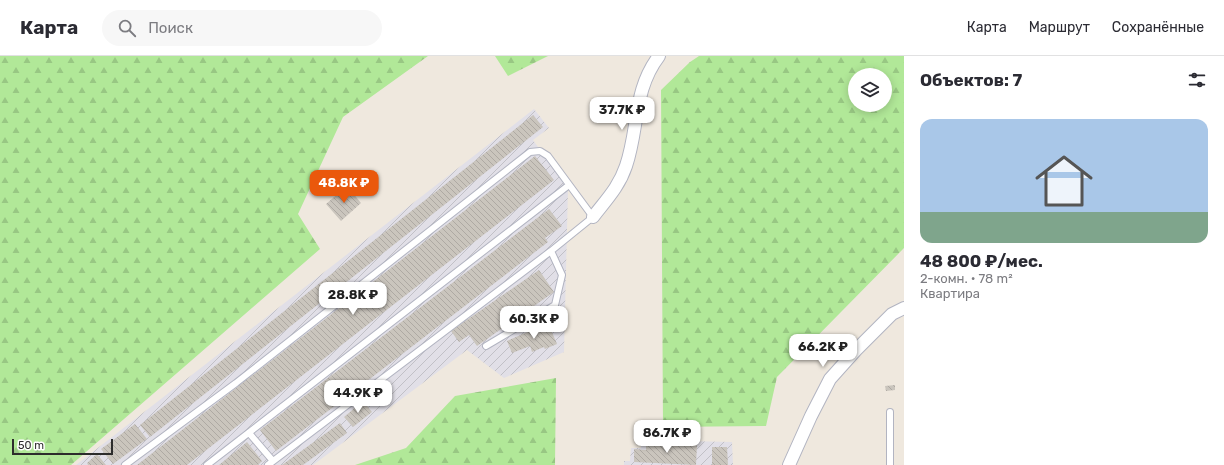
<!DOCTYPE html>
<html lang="ru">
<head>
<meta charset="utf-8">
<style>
	:root { --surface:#fff; --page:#f7f7f7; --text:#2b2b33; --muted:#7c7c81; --line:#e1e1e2; --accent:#ea580c }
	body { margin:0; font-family:Rubik,sans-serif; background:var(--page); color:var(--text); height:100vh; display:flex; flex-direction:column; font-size:15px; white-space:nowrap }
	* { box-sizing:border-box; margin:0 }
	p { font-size:13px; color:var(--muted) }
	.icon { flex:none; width:22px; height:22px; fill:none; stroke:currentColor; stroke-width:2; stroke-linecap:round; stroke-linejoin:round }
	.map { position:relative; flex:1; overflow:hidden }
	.drawer { display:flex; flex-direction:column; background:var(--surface); width:320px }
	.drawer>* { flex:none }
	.fabs { position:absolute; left:848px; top:12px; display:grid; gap:8px }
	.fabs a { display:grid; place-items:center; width:44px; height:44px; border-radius:50%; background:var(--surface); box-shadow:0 2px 10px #0003; font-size:20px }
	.scale { position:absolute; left:12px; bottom:10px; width:101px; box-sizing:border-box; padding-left:4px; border:2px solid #2c2c2c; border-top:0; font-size:11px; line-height:14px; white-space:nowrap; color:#2c2c2c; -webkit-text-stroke:3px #fff; paint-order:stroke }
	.price { position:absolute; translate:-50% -34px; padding:0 9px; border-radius:8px; background:#fff; color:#222; font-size:13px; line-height:26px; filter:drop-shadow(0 1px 2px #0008) }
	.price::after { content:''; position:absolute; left:50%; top:24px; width:12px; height:9px; margin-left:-6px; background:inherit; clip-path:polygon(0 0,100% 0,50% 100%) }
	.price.active { background:var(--accent); color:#fff }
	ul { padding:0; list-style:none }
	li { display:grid; align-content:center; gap:8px; height:212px; padding:0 16px }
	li+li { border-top:1px solid var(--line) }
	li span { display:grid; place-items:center; height:124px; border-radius:12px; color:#555 }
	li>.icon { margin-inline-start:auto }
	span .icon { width:72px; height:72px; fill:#fffc; stroke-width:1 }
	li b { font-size:17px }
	h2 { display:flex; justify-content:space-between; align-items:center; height:48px; padding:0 16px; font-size:17px }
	header { display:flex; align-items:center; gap:24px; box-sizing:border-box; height:56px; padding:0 20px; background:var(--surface); border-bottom:1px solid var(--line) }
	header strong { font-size:19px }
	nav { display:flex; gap:22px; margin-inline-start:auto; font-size:14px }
	.search { width:280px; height:36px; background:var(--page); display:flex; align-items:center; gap:10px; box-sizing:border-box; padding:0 14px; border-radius:22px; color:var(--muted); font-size:15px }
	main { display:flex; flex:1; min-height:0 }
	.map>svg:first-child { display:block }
	.industrial { fill:url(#industrial-furrows) }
	.forest { fill:url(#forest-firs); fill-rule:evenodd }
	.building { fill:url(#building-back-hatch) }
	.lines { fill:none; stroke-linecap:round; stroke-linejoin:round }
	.lane-casing { stroke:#b2b4c1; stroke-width:8 }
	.street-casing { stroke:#b2b4c1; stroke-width:14 }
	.lane { stroke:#fff; stroke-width:6 }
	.street { stroke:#fff; stroke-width:12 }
</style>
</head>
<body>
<header>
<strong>Карта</strong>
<div class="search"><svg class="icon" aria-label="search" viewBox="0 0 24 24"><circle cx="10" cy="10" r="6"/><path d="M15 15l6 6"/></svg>Поиск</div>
<nav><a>Карта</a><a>Маршрут</a><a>Сохранённые</a></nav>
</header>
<main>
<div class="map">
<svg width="904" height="409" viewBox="0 0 904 409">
	<defs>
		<pattern id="industrial-furrows" width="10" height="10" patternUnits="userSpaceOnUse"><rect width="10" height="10" fill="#e1dfe7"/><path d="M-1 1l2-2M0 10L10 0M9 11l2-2" fill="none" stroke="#c1c0c6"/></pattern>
		<pattern id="forest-firs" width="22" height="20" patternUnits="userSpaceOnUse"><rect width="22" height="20" fill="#b1e898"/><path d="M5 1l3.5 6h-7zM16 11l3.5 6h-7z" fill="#98c783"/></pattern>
		<pattern id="building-back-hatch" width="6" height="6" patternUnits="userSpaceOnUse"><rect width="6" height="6" fill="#cac5bd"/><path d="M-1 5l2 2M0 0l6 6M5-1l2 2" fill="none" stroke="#aea9a3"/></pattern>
	</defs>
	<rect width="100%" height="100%" fill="#efe8de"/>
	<path class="industrial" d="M 534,53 L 549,72 L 533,84 L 568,133 L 564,296 L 504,322 L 467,294 L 313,409 L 76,409 Z
		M 641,384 L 732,386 L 733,409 L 624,409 L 624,405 L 630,405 L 631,392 L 641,392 Z"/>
	<path class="forest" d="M 0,0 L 428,0 L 343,61 L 298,158 L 320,193 L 71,409 L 0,409 Z
		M 495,0 L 548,0 L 508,20 Z
		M 699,0 L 904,0 L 904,192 L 777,321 L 766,370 L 663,371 L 661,34 L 690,6 ZM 855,19 L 885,19 L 885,49 L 855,49 Z
		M 556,322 L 555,409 L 355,409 L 406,392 L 455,340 Z"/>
	<path class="building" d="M 533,59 L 543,71 L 150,381 L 140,369 Z
		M 535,100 L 554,124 L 187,409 L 137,409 Z
		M 347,130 L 361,147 L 341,165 L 326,148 Z
		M 549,153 L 562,170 L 545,182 L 548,186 L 276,395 L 260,374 Z
		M 539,214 L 554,236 L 477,290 L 469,279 L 459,286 L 451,275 Z
		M 548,267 L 557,288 L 545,293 L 544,291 L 532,296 L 530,290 L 512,297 L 507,285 Z
		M 895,329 L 895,334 L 886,335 L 885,330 Z
		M 363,345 L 372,356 L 353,371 L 344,361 Z
		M 340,367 L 347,377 L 303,409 L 282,409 Z
		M 135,368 L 147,383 L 113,408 L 101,393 Z
		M 247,386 L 262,405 L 258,409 L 219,409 Z
		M 646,387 L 697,389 L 696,409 L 634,406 L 634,393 L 646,394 Z
		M 712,391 L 727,391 L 728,409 L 712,409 Z
		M 97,398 L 106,409 L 88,409 L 87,407 Z"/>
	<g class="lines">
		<g class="lane-casing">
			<path id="lane" d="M 486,290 L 555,249 L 562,219 L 551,195
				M 249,377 L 273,405
				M 125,409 L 236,327 L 530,96 L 540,95 L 548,100 L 593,161 L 551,195 L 268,409
				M 207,409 L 569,129
				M 890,409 L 890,356"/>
		</g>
		<g class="street-casing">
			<path id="street" d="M 593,161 C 606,144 619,131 626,110 C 639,72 633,34 659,0
				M 789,409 L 811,360 L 830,323 L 856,294 L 892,258 L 904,252"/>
		</g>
		<use href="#lane" class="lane"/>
		<use href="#street" class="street"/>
	</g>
</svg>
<div class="fabs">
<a><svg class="icon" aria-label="layers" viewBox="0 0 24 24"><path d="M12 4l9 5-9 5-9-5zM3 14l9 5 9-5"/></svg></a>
</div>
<div class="scale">50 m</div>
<b class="price" style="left:622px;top:75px">37.7K ₽</b>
<b class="price active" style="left:344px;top:148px">48.8K ₽</b>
<b class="price" style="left:353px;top:260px">28.8K ₽</b>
<b class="price" style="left:534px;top:284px">60.3K ₽</b>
<b class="price" style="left:823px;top:312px">66.2K ₽</b>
<b class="price" style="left:358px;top:358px">44.9K ₽</b>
<b class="price" style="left:667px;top:398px">86.7K ₽</b>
</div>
<section class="drawer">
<h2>Объектов: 7<svg class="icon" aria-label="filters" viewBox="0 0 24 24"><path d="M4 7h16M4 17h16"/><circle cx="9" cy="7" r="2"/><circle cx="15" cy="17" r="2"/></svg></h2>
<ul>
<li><span style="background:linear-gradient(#a9c7e8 75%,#7fa58c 0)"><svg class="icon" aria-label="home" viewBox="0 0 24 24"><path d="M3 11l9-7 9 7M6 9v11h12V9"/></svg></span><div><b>48 800 ₽/мес.</b><p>2-комн. · 78 m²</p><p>Квартира</p></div></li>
</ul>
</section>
</main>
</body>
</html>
